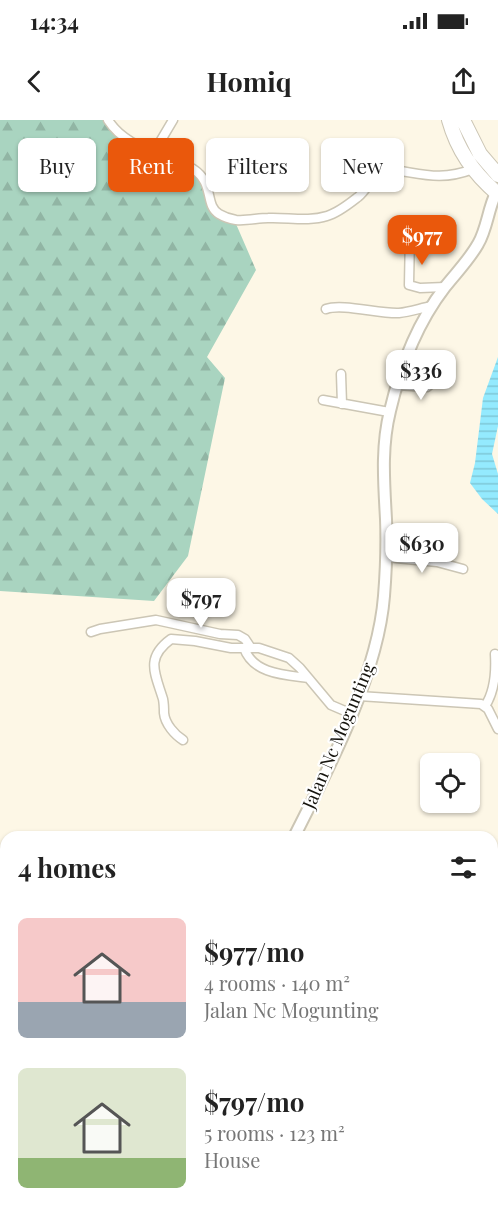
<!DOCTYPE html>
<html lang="en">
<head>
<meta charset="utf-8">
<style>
	:root { --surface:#fff; --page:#f2f2f2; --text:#222; --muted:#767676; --accent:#ea580c }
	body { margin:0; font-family:"Playfair Display",serif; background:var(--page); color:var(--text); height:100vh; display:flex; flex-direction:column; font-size:22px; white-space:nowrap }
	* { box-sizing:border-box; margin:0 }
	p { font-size:20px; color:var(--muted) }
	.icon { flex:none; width:33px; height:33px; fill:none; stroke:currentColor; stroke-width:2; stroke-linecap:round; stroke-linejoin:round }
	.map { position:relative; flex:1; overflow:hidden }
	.drawer { position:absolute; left:0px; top:711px; width:498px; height:386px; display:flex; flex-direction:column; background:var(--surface); border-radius:18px 18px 0 0; box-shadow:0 2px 4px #0004 }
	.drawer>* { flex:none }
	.top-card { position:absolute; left:18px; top:18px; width:462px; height:54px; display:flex; gap:12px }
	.fabs { position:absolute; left:420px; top:633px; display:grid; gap:12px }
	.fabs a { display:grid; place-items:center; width:60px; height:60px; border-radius:9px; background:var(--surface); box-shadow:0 2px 4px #0004; font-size:30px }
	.price { position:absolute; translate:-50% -51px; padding:0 14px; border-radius:12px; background:#fff; color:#222; font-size:20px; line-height:39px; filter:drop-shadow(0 2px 3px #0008) }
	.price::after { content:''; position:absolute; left:50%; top:36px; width:18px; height:14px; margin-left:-9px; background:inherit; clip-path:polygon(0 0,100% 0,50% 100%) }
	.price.active { background:var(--accent); color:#fff }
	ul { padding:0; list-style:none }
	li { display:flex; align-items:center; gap:18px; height:150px; padding:0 18px }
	li span { display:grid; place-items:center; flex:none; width:168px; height:120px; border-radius:9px; color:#555 }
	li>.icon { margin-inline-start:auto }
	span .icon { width:72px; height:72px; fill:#fffc; stroke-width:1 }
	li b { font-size:26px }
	h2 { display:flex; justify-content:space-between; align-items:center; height:72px; padding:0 18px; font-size:26px }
	.tag { padding:0 21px; border-radius:9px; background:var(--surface); box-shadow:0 2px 4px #0004; font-size:21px; line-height:54px }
	.tag.active { background:var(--accent); color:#fff }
	.status { display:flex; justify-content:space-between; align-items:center; height:42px; padding:0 30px; background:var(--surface); direction:ltr }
	.status svg { height:16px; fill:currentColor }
	header { display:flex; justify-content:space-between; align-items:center; height:78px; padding:0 18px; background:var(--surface); font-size:27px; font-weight:700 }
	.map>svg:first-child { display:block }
	.forest { fill:url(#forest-firs) }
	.water { fill:url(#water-rules) }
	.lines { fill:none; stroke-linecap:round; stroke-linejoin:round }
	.minor-casing { stroke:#ccc6b5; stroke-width:11 }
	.tertiary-casing { stroke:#ccc6b5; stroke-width:14 }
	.primary-casing { stroke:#ccc6b5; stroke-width:16 }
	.minor { stroke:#fff; stroke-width:8 }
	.tertiary { stroke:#fff; stroke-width:10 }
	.primary { stroke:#fff; stroke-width:14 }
	.labels { text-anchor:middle; stroke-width:4.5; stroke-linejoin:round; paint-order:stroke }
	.street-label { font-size:18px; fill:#16140e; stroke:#fff }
</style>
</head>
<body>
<div class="status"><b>14:34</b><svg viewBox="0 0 49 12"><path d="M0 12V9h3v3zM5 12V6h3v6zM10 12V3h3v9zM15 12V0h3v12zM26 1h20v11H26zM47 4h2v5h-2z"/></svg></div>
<header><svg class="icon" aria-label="back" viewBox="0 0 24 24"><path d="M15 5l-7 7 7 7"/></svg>Homiq<svg class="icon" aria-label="share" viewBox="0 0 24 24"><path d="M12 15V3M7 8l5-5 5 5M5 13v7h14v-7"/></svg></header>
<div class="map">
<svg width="498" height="1096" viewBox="0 0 498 1096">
	<defs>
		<pattern id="forest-firs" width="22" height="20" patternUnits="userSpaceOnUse" patternTransform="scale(1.5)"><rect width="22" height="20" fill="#a9d4c0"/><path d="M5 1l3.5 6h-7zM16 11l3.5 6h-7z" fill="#91b5a4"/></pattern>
		<pattern id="water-rules" width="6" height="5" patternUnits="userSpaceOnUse" patternTransform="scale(1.5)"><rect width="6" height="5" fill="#94eafe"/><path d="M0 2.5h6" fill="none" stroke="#7fc8d8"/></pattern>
	</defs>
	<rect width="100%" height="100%" fill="#fdf7e6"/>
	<path class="forest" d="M 0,0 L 107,0 L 122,19 L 188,49 L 204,62 L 216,90 L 233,97 L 256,150 L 207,237 L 225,258 L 188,436 L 154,481 L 0,471 Z"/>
	<path class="water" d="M 498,237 L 498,306 L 492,334 L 498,354 L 498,394 L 482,379 L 470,363 L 475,343 L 483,278 Z
		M 297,1090 L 328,1090 L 328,1091 L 317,1096 L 292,1096 Z"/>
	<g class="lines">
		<g class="minor-casing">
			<path id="minor" d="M 108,0 C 128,31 164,31 193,49 C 215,63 204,85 219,94 C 224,97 230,99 236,100 C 247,101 258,98 268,98 C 287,97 308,102 327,96 C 338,93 349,84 358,77 C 369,68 372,53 387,49 C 421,53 439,62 473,49
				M 154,32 L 173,0
				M 410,113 L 409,165 L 420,168 L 445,167
				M 326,189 C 342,183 379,194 399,193 C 410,192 421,188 432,186
				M 341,254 L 342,284
				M 397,265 L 427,267 L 434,261 L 429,257 L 405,242
				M 323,280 L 389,292
				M 386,437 L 437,442 L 463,449
				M 91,512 L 100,509 L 156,500 L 220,514 L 238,515 L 245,519 L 251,528
				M 244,528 C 253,554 285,555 308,558
				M 359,576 L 481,584 L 488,589 L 498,609
				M 485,586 C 495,571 496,551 495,534
				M 183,620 C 175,615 165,604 164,593 C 164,589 164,584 163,579 C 155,553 145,538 171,519 L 195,521 L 231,528 L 259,528 L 289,538 L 300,548 L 331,585 L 352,594
				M 492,815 L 498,815
				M 492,978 L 498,977
				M 0,1027 L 6,1031
				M 48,1090 L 57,1096
				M 195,1096 L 201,1090"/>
		</g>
		<g class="tertiary-casing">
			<path id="tertiary" d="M 294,717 C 329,648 378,554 384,476 C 386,451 387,424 386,399 C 384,362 381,327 390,291 C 400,248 418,202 445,167 C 456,153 469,140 478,124 C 487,109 488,89 496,73
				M 115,1096 L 118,1090"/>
		</g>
		<g class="primary-casing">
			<path id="primary" d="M 449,0 C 457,29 475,55 498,74
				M 463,0 L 480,34 L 498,55"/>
		</g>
		<use href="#minor" class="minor"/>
		<use href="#tertiary" class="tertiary"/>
		<use href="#primary" class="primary"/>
	</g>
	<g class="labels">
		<g class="street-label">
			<text transform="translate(339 616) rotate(-67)" y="6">Jalan Nc Mogunting</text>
		</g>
	</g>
</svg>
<div class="fabs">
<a><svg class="icon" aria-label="locate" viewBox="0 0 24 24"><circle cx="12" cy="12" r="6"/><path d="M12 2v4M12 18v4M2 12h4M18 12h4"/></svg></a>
</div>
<b class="price active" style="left:422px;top:146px">$977</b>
<b class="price" style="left:421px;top:281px">$336</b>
<b class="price" style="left:422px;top:454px">$630</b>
<b class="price" style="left:201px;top:509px">$797</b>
<div class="top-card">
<a class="tag">Buy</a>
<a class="tag active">Rent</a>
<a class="tag">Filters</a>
<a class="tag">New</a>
</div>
<section class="drawer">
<h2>4 homes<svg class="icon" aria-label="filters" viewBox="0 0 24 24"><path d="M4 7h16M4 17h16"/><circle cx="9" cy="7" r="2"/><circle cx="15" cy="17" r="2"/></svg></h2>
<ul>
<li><span style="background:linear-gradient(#f6c9c9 70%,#9aa5b1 0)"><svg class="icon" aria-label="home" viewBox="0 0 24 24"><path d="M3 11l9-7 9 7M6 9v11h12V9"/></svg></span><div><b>$977/mo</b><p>4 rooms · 140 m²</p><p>Jalan Nc Mogunting</p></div></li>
<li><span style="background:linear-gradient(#dfe7d0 75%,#8fb573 0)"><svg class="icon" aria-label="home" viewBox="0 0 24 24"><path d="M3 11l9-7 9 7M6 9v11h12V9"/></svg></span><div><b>$797/mo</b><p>5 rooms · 123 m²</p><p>House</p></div></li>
</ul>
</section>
</div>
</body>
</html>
